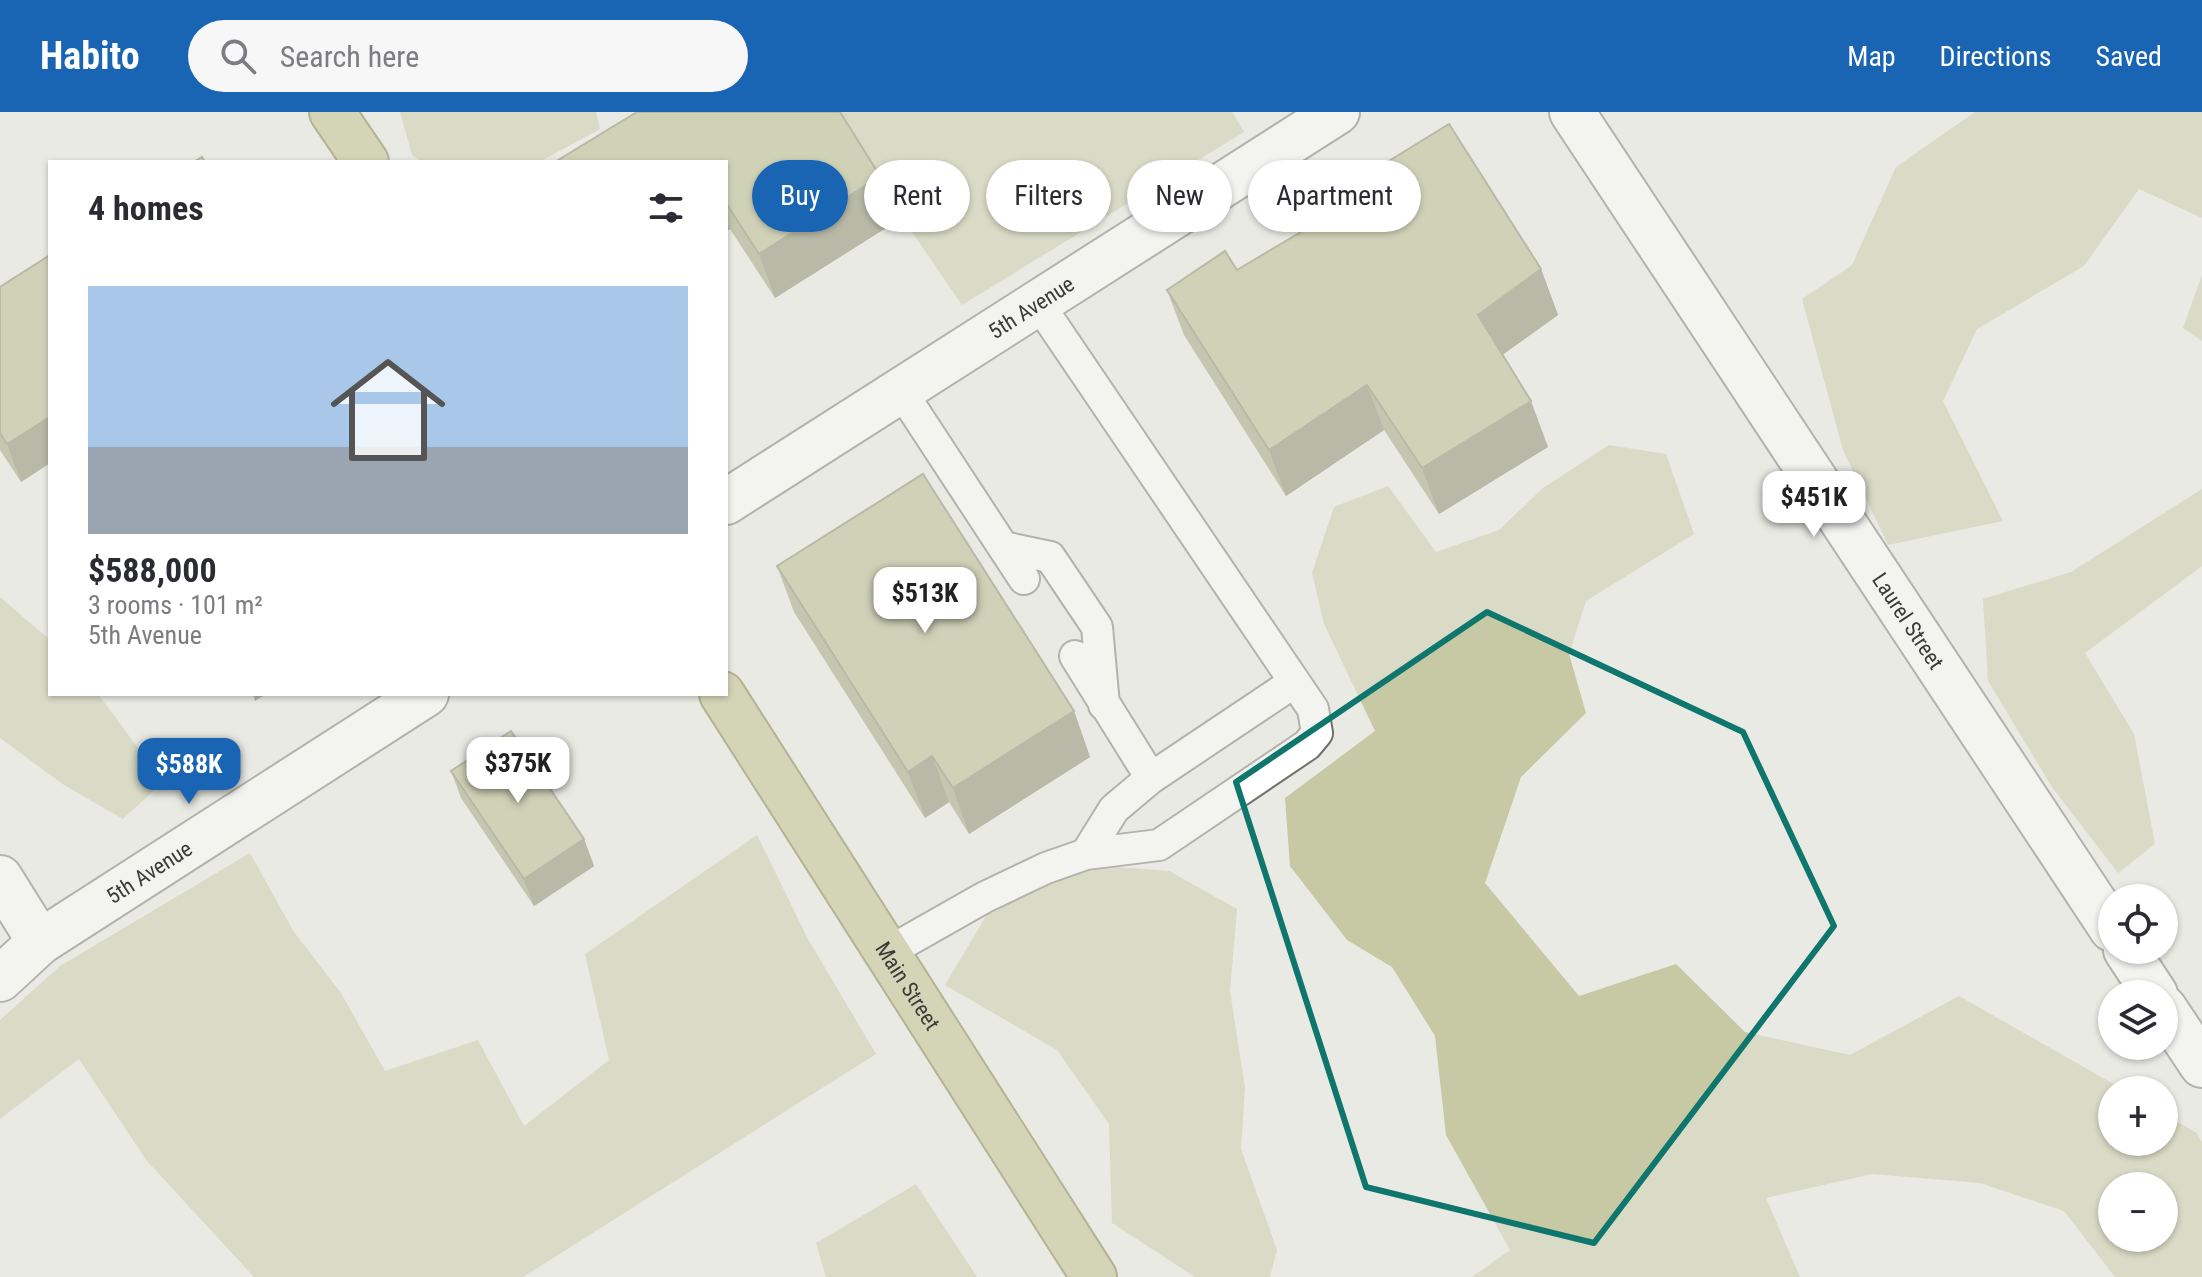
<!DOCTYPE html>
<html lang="en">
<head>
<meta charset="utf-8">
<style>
	:root { --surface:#fff; --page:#f7f7f7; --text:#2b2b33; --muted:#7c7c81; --line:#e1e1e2; --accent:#1964b3 }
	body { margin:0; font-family:"Roboto Condensed",sans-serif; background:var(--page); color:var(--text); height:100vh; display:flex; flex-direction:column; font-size:30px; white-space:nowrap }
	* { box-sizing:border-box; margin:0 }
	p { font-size:26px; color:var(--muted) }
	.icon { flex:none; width:44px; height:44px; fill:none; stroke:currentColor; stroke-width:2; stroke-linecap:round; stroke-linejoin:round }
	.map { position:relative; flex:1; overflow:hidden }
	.side { position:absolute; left:48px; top:48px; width:680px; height:536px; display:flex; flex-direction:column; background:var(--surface); border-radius:0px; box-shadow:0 2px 6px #0004 }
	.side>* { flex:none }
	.banner { position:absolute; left:752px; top:48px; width:760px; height:72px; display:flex; gap:16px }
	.buttons { position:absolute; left:2098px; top:772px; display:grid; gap:16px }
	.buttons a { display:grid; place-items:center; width:80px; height:80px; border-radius:50%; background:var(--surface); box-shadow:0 2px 6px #0004; font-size:40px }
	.price { position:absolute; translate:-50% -68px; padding:0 18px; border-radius:16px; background:#fff; color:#222; font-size:26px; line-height:52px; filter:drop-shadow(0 2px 4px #0008) }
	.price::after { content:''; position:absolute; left:50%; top:48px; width:24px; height:18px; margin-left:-12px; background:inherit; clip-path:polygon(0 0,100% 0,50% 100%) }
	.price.selected { background:var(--accent); color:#fff }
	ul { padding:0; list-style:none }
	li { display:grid; align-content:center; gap:16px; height:424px; padding:0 40px }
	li+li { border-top:2px solid var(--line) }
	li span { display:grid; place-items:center; height:248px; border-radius:0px; color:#555 }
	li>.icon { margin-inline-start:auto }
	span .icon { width:144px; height:144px; fill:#fffc; stroke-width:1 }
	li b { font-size:34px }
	h2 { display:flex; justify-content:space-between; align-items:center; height:96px; padding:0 40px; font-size:34px }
	.tag { padding:0 28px; border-radius:36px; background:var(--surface); box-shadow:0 2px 6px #0004; font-size:28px; line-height:72px }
	.tag.selected { background:var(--accent); color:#fff }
	header { display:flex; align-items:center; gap:48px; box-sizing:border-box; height:112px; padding:0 40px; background:var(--accent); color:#fff }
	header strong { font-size:38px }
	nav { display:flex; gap:44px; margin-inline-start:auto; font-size:28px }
	.search { width:560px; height:72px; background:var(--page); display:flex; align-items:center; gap:20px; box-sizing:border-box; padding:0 28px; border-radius:44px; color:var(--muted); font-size:30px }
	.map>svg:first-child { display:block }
	.green { fill:#c6c9a3; fill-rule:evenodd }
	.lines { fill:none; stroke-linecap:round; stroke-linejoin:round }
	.service-casing { stroke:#70716c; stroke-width:34 }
	.minor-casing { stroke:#70716c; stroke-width:48 }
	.primary-casing { stroke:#717331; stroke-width:48 }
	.service { stroke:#fff; stroke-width:30 }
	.minor { stroke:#fff; stroke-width:44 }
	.primary { stroke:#bbbd80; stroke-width:44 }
	.wall { fill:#999c71 }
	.shaded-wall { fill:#7d7f5c }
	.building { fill:#b2b583; stroke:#7d7f5c; stroke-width:2 }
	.marked { fill:none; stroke:#0f766e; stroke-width:6; stroke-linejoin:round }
	.labels { text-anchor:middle; stroke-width:8; stroke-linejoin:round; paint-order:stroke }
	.street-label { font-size:22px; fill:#3b3b39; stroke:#e9eae4 }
</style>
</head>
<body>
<header>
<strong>Habito</strong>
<div class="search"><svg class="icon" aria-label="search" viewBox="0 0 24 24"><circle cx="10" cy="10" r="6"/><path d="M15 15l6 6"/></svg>Search here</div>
<nav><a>Map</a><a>Directions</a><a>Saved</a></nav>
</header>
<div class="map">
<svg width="2202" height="1165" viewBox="0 0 2202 1165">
	<rect width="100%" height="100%" fill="#e9eae4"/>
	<path class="green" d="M 400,0 L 596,0 L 600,17 L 539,50 L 423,50 L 412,43 Z
		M 830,0 L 1232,0 L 1244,20 L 962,193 Z
		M 1975,0 L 2202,0 L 2202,106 L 2139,77 L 2084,154 L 1977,217 L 1943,289 L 2003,409 L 1888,433 L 1843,338 L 1802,187 L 1852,153 L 1896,55 Z
		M 2202,163 L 2202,229 L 2183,216 Z
		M 1609,333 L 1666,342 L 1694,422 L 1586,489 L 1569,542 L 1586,601 L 1521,665 L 1485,771 L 1579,884 L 1676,852 L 1745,920 L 1850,943 L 1959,884 L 2124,978 L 2112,978 L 2112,1030 L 2164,1030 L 2164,1002 L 2197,1021 L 2202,1030 L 2202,1165 L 2115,1165 L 2064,1099 L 1980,1071 L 1872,1062 L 1766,1086 L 1800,1165 L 1472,1165 L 1510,1138 L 1446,1023 L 1435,924 L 1392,855 L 1347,828 L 1290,754 L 1285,686 L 1375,619 L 1324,512 L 1312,461 L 1334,395 L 1388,374 L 1436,440 L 1499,418 L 1543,376 ZM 2164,1074 L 2164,1126 L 2112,1126 L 2112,1074 Z
		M 2202,377 L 2202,454 L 2085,541 L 2134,622 L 2155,732 L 2118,761 L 2052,675 L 1988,569 L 1983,487 L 2071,460 Z
		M 0,485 L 50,528 L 50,582 L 98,582 L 163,670 L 123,707 L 64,673 L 0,626 Z
		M 757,723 L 808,827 L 876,942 L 523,1165 L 254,1165 L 147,1049 L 79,947 L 0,1007 L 0,908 L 60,854 L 250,741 L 294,820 L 341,881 L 385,959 L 478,928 L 524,1014 L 609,948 L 585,842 Z
		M 1052,750 L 1169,759 L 1237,797 L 1230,879 L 1245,976 L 1241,1037 L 1277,1138 L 1270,1165 L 1195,1165 L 1112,1111 L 1109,1012 L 1057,938 L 945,873 L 995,789 Z
		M 916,1072 L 977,1165 L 826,1165 L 816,1131 Z"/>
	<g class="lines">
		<g class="service-casing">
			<path id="service" d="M 901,279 L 1024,467
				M 1003,435 L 1050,445 L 1097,515 L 1104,593
				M 1075,544 L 1151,666
				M 1086,742 L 1114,697 L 1151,666 L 1293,571
				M 888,840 L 985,785 L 1046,756 L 1086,742 L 1159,733 L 1307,633 L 1317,621 L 1313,597 L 1038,191"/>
		</g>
		<g class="minor-casing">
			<g id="minor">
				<path id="s1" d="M 1572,0 L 2112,817"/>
				<path id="s2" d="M 726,390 L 1337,0"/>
				<path d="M 0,766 L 40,830"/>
				<path d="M 2126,838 L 2155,882"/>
				<path id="s3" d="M 0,867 L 40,830 L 426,582"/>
				<path d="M 2164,896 L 2202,953"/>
			</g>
		</g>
		<g class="primary-casing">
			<g id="primary">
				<path d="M 332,0 L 366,50"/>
				<path id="s4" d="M 722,582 L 1094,1165"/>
			</g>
		</g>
		<use href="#service" class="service"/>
		<use href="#minor" class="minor"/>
		<use href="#primary" class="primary"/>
	</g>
	<path class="wall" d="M 726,50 L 880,64 L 897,109 L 775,186 L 730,117 L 726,119 Z
		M 1366,63 L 1541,157 L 1558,203 L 1502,243 L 1548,335 L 1439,402 L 1384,318 L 1286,384 L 1184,223 L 1167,178 L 1237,158 L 1371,79 Z
		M 50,143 L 50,351 L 21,370 L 0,338 L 0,175 Z
		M 777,454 L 1074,599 L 1090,645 L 969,722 L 949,690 L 925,706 L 794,500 Z
		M 451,659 L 584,727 L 594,754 L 534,794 L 461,686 Z"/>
	<path class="shaded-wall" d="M 880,64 L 897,109 L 775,186 L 759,142 Z
		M 726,106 L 730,117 L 726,119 Z
		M 1541,157 L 1558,203 L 1494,249 L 1478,203 Z
		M 1367,273 L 1384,318 L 1286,384 L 1269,338 Z
		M 1531,289 L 1548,335 L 1439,402 L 1422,356 Z
		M 50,305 L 50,351 L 21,370 L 7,332 Z
		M 253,582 L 266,582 L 255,589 Z
		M 1074,599 L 1090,645 L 969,722 L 953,676 Z
		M 932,644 L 949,690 L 925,706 L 908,660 Z
		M 584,727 L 594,754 L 534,794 L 524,767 Z"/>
	<path class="building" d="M 637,0 L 840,0 L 880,64 L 759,142 L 726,91 L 726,50 L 555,50 Z
		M 1449,12 L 1541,157 L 1478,203 L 1531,289 L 1422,356 L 1367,273 L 1269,338 L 1167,178 L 1225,139 L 1237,158 L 1375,76 L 1366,63 Z
		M 202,45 L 205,50 L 194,50 Z
		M 50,143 L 50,305 L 7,332 L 0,321 L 0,175 Z
		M 923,362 L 1074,599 L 953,676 L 932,644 L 908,660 L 777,454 Z
		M 511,619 L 584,727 L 524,767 L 451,659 Z"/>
	<path d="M0 0H2202V1165H0ZM 1487,500 L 1743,620 L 1834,814 L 1594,1131 L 1366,1075 L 1236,670 Z" fill="#e9eae4" fill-opacity=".55" fill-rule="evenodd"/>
	<path class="marked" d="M 1487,500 L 1743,620 L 1834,814 L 1594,1131 L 1366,1075 L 1236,670 Z"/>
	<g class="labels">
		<g class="street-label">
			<text dy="8" stroke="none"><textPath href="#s2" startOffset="362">5th Avenue</textPath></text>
			<text dy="8" stroke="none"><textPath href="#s1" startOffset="610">Laurel Street</textPath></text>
			<text dy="8" stroke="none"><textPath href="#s3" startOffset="184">5th Avenue</textPath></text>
			<text dy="8" stroke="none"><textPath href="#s4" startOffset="346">Main Street</textPath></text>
		</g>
	</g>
</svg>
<div class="buttons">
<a><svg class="icon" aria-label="locate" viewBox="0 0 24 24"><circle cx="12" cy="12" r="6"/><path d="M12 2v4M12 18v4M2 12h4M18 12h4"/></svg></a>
<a><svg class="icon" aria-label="layers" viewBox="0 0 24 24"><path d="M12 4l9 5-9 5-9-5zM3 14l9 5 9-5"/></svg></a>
<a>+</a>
<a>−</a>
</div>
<b class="price" style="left:1814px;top:427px">$451K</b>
<b class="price" style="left:925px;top:523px">$513K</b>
<b class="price" style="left:518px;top:693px">$375K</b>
<b class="price selected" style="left:189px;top:694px">$588K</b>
<div class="banner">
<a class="tag selected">Buy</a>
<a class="tag">Rent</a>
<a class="tag">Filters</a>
<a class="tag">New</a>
<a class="tag">Apartment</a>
</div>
<section class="side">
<h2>4 homes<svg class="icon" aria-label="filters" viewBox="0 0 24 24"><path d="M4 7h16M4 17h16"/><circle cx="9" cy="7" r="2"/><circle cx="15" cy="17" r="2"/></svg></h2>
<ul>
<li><span style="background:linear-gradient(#a9c7e8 65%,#9aa5b1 0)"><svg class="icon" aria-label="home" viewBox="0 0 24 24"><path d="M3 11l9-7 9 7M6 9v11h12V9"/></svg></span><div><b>$588,000</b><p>3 rooms · 101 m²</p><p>5th Avenue</p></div></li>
</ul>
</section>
</div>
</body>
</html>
